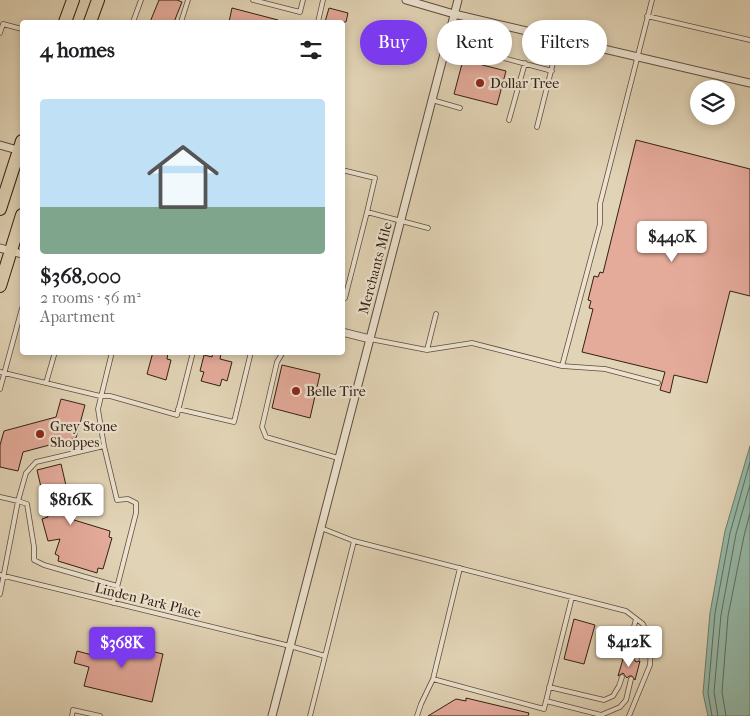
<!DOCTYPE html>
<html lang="en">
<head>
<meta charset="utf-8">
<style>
	:root { --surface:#fff; --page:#f2f2f2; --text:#202124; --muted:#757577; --accent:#7c3aed }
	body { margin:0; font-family:"IM FELL French Canon",serif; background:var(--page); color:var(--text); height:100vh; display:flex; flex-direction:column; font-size:19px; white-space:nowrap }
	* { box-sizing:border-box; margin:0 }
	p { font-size:16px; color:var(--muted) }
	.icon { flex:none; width:28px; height:28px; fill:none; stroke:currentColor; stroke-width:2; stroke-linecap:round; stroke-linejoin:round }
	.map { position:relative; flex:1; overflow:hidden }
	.sheet { position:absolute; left:20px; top:20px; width:325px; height:335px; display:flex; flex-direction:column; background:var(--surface); border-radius:5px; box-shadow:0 2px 8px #0003 }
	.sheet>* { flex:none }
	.banner { position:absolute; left:360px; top:20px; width:315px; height:45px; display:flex; gap:10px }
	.tools { position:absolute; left:690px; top:80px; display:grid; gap:10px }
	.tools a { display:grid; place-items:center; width:45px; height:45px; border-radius:50%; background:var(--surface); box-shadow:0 2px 8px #0003; font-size:25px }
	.price { position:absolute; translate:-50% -42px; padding:0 11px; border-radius:5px; background:#fff; color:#222; font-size:16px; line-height:32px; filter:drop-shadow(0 1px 2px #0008) }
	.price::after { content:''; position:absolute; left:50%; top:30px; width:15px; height:11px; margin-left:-8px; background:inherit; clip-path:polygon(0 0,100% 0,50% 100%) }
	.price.current { background:var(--accent); color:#fff }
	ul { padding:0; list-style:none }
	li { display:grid; align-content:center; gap:10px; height:265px; padding:0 20px }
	li span { display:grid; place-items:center; height:155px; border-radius:5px; color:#555 }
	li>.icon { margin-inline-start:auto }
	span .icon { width:90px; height:90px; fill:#fffc; stroke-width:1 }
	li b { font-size:21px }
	h2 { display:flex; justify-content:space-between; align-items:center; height:60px; padding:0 20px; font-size:21px }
	.chip { padding:0 18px; border-radius:22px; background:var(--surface); box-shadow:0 2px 8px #0003; font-size:18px; line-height:45px }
	.chip.current { background:var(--accent); color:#fff }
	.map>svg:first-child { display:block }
	.water { fill:#95b9a8; stroke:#6e7c6d }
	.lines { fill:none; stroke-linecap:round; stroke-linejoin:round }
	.shore { stroke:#646c5e; stroke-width:1 }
	.building { fill:#e4aa9a; stroke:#332014 }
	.lane-casing { stroke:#5e4d3c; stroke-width:5.5 }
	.street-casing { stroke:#5e4d3c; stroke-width:9 }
	.highway-casing { stroke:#332014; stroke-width:14 }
	.lane { stroke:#ece2cf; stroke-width:4 }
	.street { stroke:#ece2cf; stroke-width:7 }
	.highway { stroke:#e1d3b5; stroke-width:12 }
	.poi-dot { fill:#8f2418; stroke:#ece2cf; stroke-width:2 }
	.labels { text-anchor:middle; stroke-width:4.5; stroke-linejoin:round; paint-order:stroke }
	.poi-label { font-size:14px; fill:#332014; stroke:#ece2cf; text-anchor:start }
	.street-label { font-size:14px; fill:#332014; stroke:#ece2cf }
</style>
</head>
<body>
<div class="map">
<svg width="750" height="716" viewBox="0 0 750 716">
	<rect width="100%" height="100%" fill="#e1d3b5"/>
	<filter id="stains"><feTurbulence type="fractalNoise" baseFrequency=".004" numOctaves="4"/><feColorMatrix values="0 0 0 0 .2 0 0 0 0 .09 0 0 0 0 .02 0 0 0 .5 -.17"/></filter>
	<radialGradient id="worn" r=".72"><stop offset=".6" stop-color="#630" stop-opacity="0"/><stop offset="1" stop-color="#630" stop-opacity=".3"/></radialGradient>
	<path class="water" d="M 750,446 L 750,716 L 708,716 L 703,693 L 710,613 L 725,531 Z"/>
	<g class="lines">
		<path class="shore" d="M 712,716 L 708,693 L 715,613 L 730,533 L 750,462
			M 718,716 L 714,692 L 721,615 L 736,534 L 750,485
			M 726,716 L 722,692 L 728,616 L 744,536 L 750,513"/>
	</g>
	<path class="building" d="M 159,0 L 177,0 L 182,2 L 174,22 L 150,22 Z
		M 232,8 L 278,20 L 278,22 L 229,22 Z
		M 329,8 L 348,13 L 346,22 L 325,22 Z
		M 463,60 L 506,71 L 497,105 L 454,94 Z
		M 636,140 L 750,169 L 750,296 L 730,291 L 707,383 L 674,375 L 670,393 L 660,390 L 665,372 L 582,352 L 593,309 L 589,308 L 591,301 L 588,300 L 594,276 L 598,277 L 600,272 L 603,273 Z
		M 153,352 L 168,352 L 167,359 L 171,360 L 166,380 L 147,374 Z
		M 213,352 L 221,354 L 220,359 L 232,362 L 227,381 L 222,379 L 220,386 L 201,381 L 204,372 L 200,371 L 204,355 L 212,357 Z
		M 282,365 L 320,374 L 310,418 L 272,408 Z
		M 61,399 L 85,405 L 76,438 L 23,452 L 18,471 L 0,467 L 0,445 L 4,431 L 56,417 Z
		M 61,464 L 74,520 L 110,531 L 109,537 L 112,538 L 103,569 L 98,568 L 97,573 L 58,561 L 59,556 L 55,554 L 60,539 L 48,541 L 42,519 L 48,517 L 37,470 Z
		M 574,619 L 595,625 L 584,664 L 564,659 Z
		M 96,638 L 163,654 L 152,702 L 84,686 L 89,667 L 74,663 L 77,651 L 92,655 Z
		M 630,657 L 633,658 L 636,662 L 640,661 L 635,680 L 632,676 L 629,676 L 627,678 L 623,673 L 618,676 L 623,659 L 626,661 Z
		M 466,698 L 529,713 L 528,716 L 428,716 L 456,699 L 466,701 Z"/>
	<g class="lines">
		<g class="lane-casing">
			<path id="lane" d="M 253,0 L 300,12 L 303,0
				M 647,16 L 750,40
				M 133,22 L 141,0
				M 181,22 L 188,0
				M 318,22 L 323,0
				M 0,33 L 3,24 L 22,29
				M 466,48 L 552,71
				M 432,100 L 460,108
				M 509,120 L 525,63
				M 537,127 L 559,39
				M 342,170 L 375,178 L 367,212
				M 342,300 L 345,298 L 367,212 L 428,228
				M 370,339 L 427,350 L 472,343 L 562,366 L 605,369 L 658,383
				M 427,350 L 436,314
				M 112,352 L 98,409 L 104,446 L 117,500 L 128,499 L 136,503 L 136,513 L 113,603
				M 283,352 L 277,362 L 262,427 L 266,437 L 338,458
				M 562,366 L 600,224 L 600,204 L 652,0
				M 0,372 L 100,396 L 110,396 L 177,415 L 193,352
				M 46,383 L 55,352
				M 0,389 L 22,308
				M 178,409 L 234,422 L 251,352
				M 104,446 L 36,462 L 26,473 L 18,501 L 27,504 L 34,547 L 34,560 L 44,565 L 117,586
				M 0,497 L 18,501 L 0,594
				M 321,528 L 354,541 L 626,611 L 643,624 L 651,645 L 650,665 L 629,716
				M 0,575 L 290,646 L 325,656
				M 626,657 L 636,619
				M 637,659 L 644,628
				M 433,679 L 544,709 L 572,597
				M 549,687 L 604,700 L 613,696 L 619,686 L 622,677
				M 546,701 L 601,715 L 620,707 L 626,700 L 631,679
				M 72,716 L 73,710 L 100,716
				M 310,716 L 354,541
				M 417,716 L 421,704 L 433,679 L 460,568"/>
		</g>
		<g class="street-casing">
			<path id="street" d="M 406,0 L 454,14 L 750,83
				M 0,145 L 21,151
				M 0,248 L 22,254
				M 342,332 L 370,339
				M 272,716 L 458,0"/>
		</g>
		<g class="highway-casing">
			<path id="highway" d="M 65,22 L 73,0
				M 90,22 L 98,0
				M 0,209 L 22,141
				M 0,286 L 22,215"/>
		</g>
		<use href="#lane" class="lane"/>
		<use href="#street" class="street"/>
		<use href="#highway" class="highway"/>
	</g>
	<g class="poi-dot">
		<circle cx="480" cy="83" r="5"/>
		<circle cx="296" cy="391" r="5"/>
		<circle cx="40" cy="434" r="5"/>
	</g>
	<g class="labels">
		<g class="poi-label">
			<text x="490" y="88">Dollar Tree</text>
			<text x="306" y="396">Belle Tire</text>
			<text x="50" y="431">Grey Stone<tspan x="50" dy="16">Shoppes</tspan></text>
		</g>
		<g class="street-label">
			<text transform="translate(375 268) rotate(-75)" y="5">Merchants Mile</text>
			<text transform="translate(148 600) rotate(14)" y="5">Linden Park Place</text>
		</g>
	</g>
	<rect width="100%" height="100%" filter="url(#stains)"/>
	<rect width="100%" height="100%" fill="url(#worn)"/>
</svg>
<div class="tools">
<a><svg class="icon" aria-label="layers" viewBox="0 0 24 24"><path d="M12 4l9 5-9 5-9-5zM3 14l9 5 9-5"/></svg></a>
</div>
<b class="price" style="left:672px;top:263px">$440K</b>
<b class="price" style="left:71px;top:526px">$816K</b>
<b class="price" style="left:629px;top:668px">$412K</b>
<b class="price current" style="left:122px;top:669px">$368K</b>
<div class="banner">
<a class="chip current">Buy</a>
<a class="chip">Rent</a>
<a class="chip">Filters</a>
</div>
<section class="sheet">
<h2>4 homes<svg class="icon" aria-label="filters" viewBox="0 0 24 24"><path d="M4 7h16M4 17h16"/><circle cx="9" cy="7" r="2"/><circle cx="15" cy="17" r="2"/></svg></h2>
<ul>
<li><span style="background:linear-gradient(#bfe0f5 70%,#7fa58c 0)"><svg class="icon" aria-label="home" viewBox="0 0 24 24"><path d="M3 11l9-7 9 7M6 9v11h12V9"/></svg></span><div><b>$368,000</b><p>2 rooms · 56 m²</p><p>Apartment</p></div></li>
</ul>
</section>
</div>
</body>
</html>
